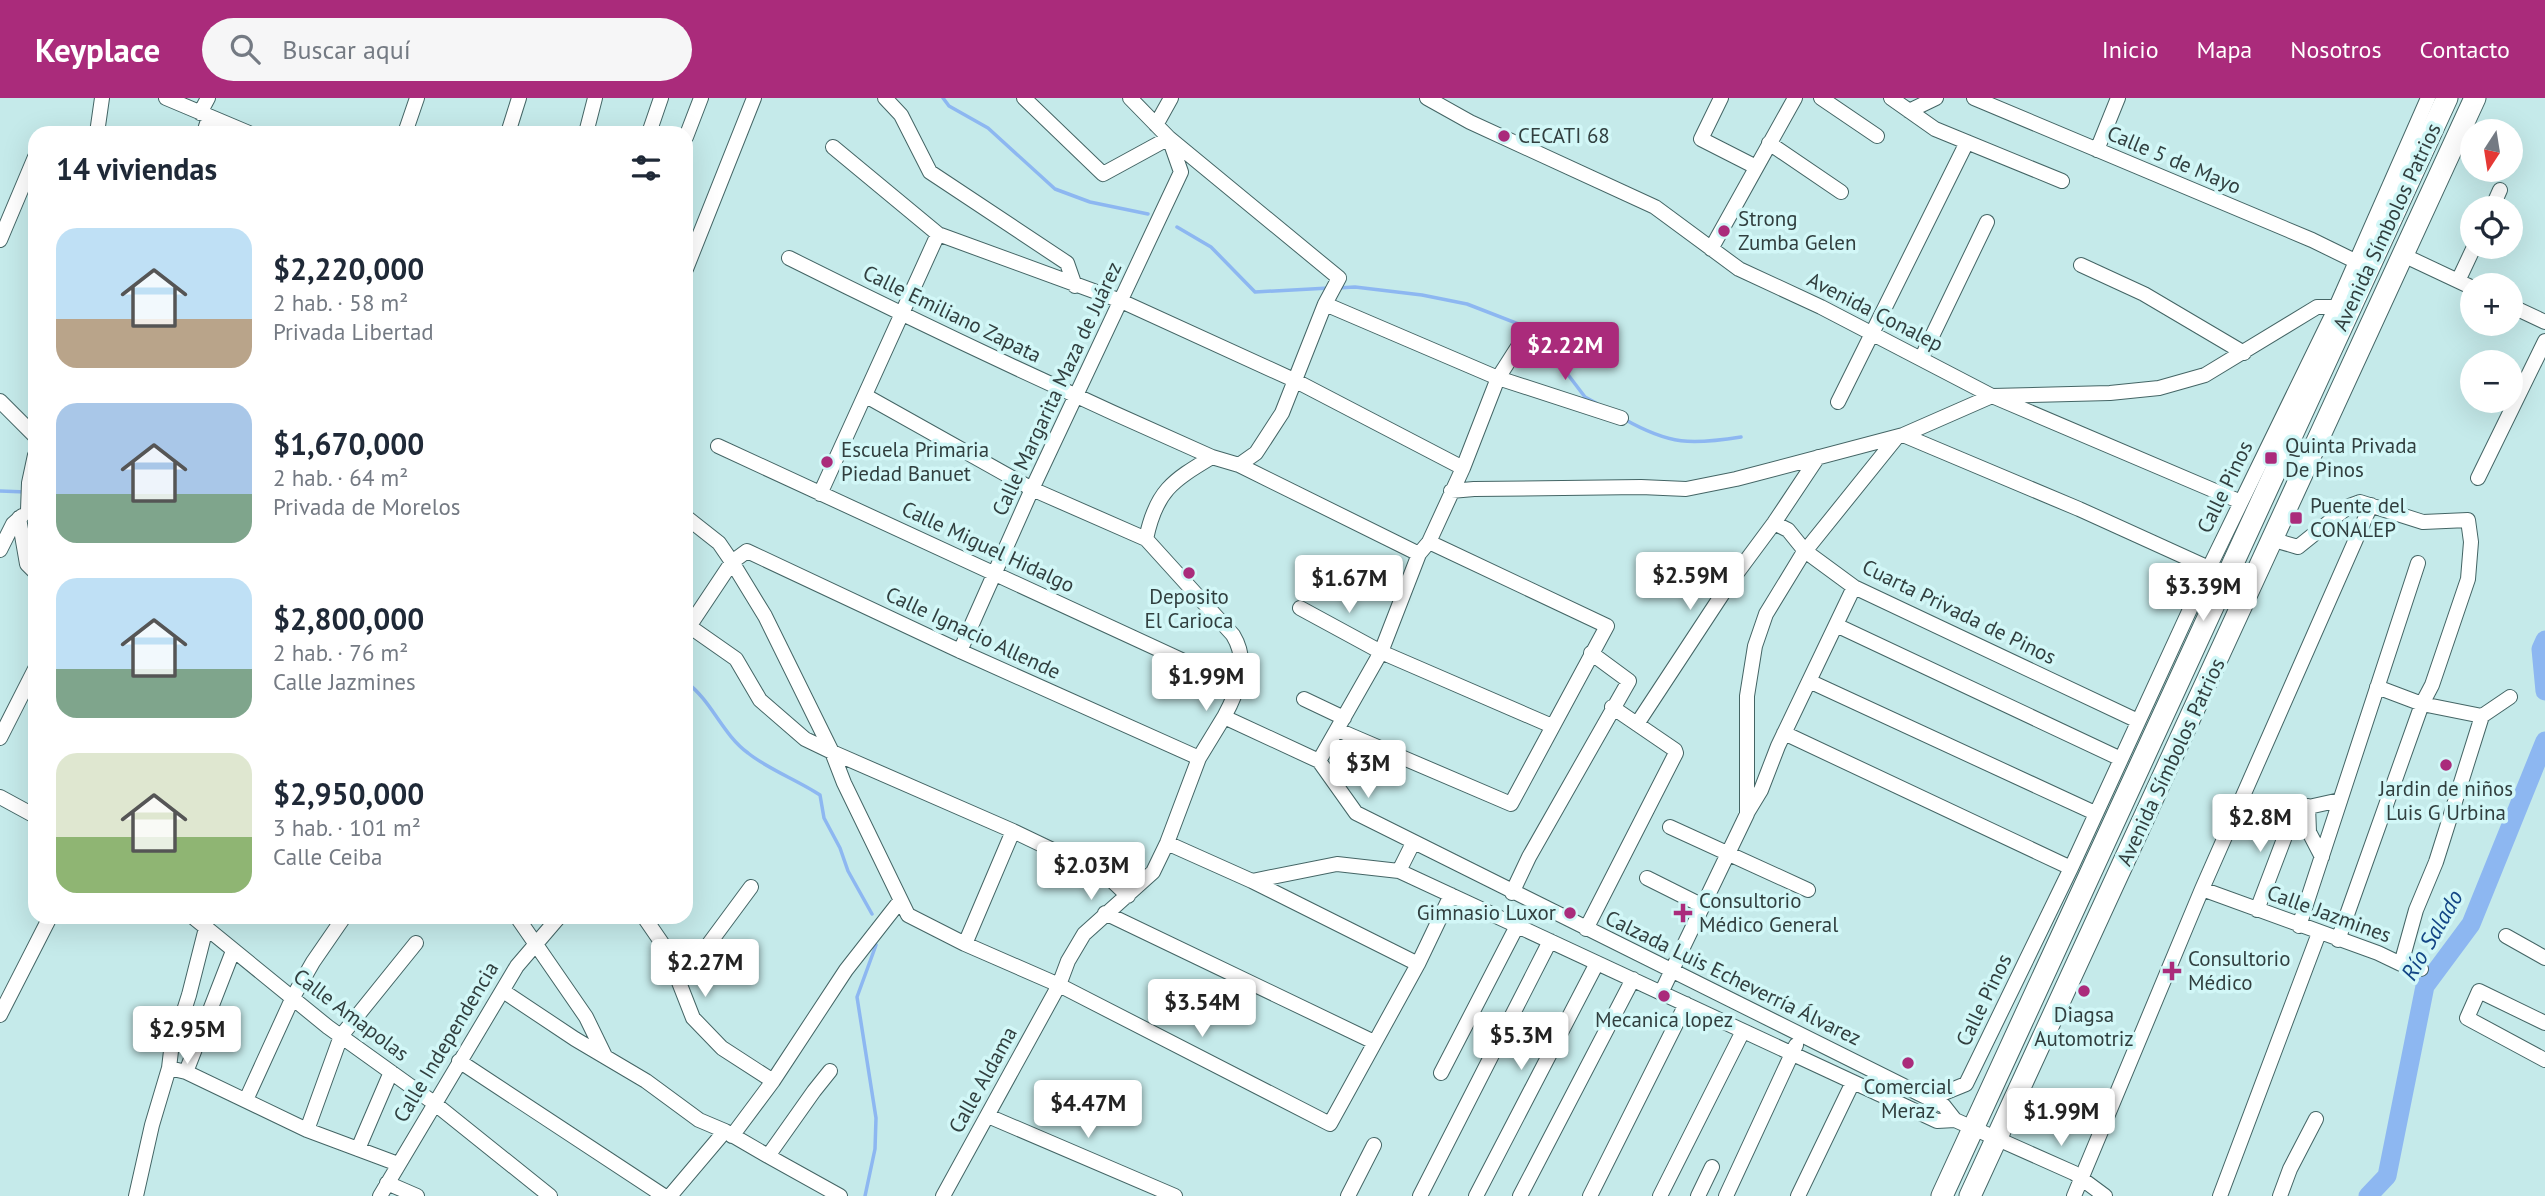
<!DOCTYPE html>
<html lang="es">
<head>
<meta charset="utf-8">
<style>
	:root { --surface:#fff; --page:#f6f6f7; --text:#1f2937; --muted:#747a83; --accent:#aa2b7b }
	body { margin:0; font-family:"PT Sans",sans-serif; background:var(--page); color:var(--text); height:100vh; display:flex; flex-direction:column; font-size:26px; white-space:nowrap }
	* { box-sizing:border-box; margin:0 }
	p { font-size:23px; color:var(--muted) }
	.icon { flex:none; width:38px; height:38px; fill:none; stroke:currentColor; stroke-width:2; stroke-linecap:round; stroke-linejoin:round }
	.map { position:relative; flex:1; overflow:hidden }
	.sheet { position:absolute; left:28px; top:28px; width:665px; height:798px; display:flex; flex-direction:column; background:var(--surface); border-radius:21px; box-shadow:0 7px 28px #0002 }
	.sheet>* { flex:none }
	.needle { width:46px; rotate:192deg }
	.fabs { position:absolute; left:2460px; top:21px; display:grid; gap:14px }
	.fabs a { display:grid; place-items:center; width:63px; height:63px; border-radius:50%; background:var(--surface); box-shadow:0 7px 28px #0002; font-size:35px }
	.price { position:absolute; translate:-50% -60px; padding:0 16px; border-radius:7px; background:#fff; color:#222; font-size:23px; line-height:46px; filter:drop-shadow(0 2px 4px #0008) }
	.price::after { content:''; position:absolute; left:50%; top:42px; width:21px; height:16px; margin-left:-10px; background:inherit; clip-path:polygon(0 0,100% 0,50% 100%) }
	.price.active { background:var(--accent); color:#fff }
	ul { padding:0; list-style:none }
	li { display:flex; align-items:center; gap:21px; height:175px; padding:0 28px }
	li span { display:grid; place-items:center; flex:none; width:196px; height:140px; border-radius:21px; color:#555 }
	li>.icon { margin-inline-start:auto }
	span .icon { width:84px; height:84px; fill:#fffc; stroke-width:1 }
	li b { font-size:30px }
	h2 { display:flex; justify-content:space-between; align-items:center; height:84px; padding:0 28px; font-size:30px }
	header { display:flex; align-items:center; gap:42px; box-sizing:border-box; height:98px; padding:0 35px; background:var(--accent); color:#fff }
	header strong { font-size:33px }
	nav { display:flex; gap:38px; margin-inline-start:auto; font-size:24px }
	.search { width:490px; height:63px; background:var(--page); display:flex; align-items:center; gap:18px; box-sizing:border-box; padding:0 24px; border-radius:38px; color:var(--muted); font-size:26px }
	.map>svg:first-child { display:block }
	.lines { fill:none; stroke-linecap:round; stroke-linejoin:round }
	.stream { stroke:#8db7f1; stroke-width:3.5 }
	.river { stroke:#8db7f1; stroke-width:19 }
	.minor-casing { stroke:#446565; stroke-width:16 }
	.highway-casing { stroke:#446565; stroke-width:23 }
	.minor { stroke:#fff; stroke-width:14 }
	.highway { stroke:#fff; stroke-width:21 }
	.poi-dot { fill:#aa2b7b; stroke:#d2f7f7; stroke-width:2.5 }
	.labels { text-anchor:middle; stroke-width:7; stroke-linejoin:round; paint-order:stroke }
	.poi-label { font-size:21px; fill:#313f3f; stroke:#d2f7f7; text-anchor:start }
	.street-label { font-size:21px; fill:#313f3f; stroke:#d2f7f7 }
	.water-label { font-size:23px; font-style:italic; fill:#134585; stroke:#d2f7f7 }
</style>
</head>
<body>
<header>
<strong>Keyplace</strong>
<div class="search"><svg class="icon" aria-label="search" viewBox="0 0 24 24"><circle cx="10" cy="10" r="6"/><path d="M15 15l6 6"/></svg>Buscar aquí</div>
<nav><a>Inicio</a><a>Mapa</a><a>Nosotros</a><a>Contacto</a></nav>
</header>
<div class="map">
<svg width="2545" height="1098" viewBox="0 0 2545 1098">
	<rect width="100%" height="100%" fill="#c5eaea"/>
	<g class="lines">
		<path class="stream" d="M 943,0 L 949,8 L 988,30 L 1055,91 L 1090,104 L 1148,116
			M 1177,129 L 1211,149 L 1255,194 L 1329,190
			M 1337,190 L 1355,189 L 1422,197 L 1467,206 L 1534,232 L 1585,299 L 1596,305
			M 1624,321 C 1670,347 1691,347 1741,339
			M 0,393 L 26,394
			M 686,584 C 712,603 722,636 748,655 C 766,670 799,683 820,697 L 824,720 L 840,750 L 848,773 L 872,816
			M 865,1098 L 875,1051 L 876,1020 L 857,899 L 876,847"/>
		<path class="river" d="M 2545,542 L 2541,551 L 2545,593
			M 2368,1098 L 2387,1078 L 2425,888 L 2471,826 L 2545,643"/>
		<g class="minor-casing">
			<path id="minor" d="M 166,0 L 249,35
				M 885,0 L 901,17 L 930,74 L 1067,165 L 1075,188
				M 1024,0 L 1103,76 L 1169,40 L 1339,180 L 1325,206 L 1282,315 L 1256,355 L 1239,367 L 1212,359 C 1172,383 1156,393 1146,441 L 1233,537 C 1250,565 1238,593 1224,619
				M 1427,0 L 1470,24 L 1655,109 L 1739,171 L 1821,209 L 1992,298 L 2241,404
				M 1721,0 L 1701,41 L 1756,69
				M 1821,0 L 1877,38
				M 1891,0 L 1935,31 L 2062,83
				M 1974,0 L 2312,142 L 2357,164
				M 1909,13 L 1936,0
				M 200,15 L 208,0
				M 1156,27 L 1171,0
				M 97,35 L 102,0
				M 204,35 L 209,19
				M 405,35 L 417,0
				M 508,35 L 519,0
				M 586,35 L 595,0
				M 649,35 L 661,0
				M 686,39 L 701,0
				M 1769,45 L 1841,94
				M 833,49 L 938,136 L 1121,203 L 1294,282 L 1463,370
				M 2097,52 L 2118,0
				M 2492,110 L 2500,92
				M 0,142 L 35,59
				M 1711,151 L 1795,0
				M 2405,158 L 2473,190
				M 789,160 C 929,230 1069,296 1212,359
				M 2081,167 L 2144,196 L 2244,255
				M 686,171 L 754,0
				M 2458,183 L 2474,149
				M 1325,206 L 1498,280 L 1621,320
				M 2511,208 L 2545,224
				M 1921,261 L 1987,124
				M 866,298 L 1032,391 L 1146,441
				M 0,303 L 35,338
				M 1838,304 L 1967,44
				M 1903,337 L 2079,411 L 2209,470
				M 718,348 L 1240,589
				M 1239,367 L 1419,456
				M 2478,380 L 2545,243
				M 1451,393 L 1474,391 L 1641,389 L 1686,391 L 1736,381 L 1903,337 L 1992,298 L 2110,295 L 2159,290 L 2205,277 L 2317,209 L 2336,209
				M 820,396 L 938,136
				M 28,412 L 29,385 L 35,357
				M 686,419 L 719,445 L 732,464 L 765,518 L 832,654 L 1013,733 L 1107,778 L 1128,798
				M 19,420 L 27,466 L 35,474
				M 1774,425 L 1788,432 L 1805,453 L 1854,489 L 2138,623
				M 2274,442 L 2298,449 L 2349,408 L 2360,404 L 2423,424 L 2468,422 L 2471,444 L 2468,481 L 2432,587 L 2422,606 L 2377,589
				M 0,452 L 13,426 L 22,418
				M 1300,510 L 1381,554 L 1552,628
				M 686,526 L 736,561 L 760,602 L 805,641 L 832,654 L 844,685 L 908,817 L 965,846 L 1059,887 L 1330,1026 L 1418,866 L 1451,797
				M 690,527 L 732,464 L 747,453 L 960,553 L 1199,660
				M 1836,527 L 2121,661
				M 960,553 L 1032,391 L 1181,74 L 1169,40 L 1130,0
				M 1809,583 L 2095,715
				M 1304,601 L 1344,620
				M 1637,626 L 1731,483 L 1774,425 L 1818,359
				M 1338,632 L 1511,706 L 1607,528 L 1429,444
				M 1784,635 L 2071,770
				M 0,640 L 35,571
				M 1319,663 L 1381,554 L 1419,456 L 1429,444 L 1463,370 L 1498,280 L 1521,244
				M 0,699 L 35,718
				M 2308,708 L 2309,734 L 2322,759
				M 1747,715 L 1761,692 L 1778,648 L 1854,489
				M 1670,729 L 1808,792
				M 1167,745 L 1252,783 L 1418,866
				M 1399,773 L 1413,745
				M 1647,780 L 1703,808
				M 1252,783 L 1337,766 L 1399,773 L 1937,1023 L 1955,1022 L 2074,1075 L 2105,1098
				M 2202,791 L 2378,855 L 2401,866 L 2416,812 L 2436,764 L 2482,618 L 2510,599
				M 1512,795 L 1529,759 L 1629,583 L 1591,555
				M 2257,812 L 2295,712 L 2340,702
				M 1105,815 L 1374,944
				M 193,819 L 328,929 L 434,1005 L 550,1098
				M 517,819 L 586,919 L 605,958
				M 644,819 L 666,851 L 693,920 L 722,950 L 773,983
				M 2299,828 L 2418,465
				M 1586,831 L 1676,655 L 1675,652 L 1612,609
				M 2506,838 L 2545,860
				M 2338,842 L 2422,606 L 2482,618
				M 965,846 L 1013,733
				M 2401,866 L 2421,871
				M 680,885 L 751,789
				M 503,893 L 575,941 L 646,983 L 699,1022 L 725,1033 L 768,1058 L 814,993 L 830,973
				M 1661,895 L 1747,716 L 1747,598 L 1755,548 L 1766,516 L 1802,457 L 1897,339
				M 0,917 L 50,819
				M 2545,925 L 2479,893 L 2467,920 L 2545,962
				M 459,963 L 664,1098
				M 169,970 L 186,974 L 307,1032 L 398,1066
				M 186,974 L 233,853
				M 1441,975 L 1517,828
				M 1929,1001 L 1966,986 L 2071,770 L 2209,470 L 2336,209 L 2428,0
				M 246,1002 L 293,899 L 313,864 L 344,819
				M 988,1018 L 1175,1098
				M 307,1032 L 341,938 L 416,845
				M 732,1038 L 773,983 L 846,872 L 900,803
				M 358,1051 L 391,974
				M 768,1058 L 840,1098
				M 387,1085 L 417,1098
				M 136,1098 L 152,1027 L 169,970 L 171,953 L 189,897 L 206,830
				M 380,1098 L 517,868 L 559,819
				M 670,1098 L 725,1033
				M 943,1098 L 1059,887 L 1068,863 L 1084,836 L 1153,774 L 1167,745 L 1199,660 L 1224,619 L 1319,663 L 1356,715 L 1944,1008 L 1955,1022
				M 1348,1098 L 1374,1047
				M 1420,1098 L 1550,843
				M 1476,1098 L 1597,865
				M 1520,1098 L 1633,881
				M 1590,1098 L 1686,906
				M 1660,1098 L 1743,933
				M 1698,1098 L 1712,1069
				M 1726,1098 L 1796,947
				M 1798,1098 L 1853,984
				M 2074,1098 L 2202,791 L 2371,407
				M 2220,1098 L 2319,835
				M 2280,1098 L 2290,1071 L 2316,1021"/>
		</g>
		<g class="highway-casing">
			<path id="highway" d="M 1942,1098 L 2447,0
				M 1970,1098 L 2475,0"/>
		</g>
		<use href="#minor" class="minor"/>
		<use href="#highway" class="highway"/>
	</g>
	<g class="poi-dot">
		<circle cx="1504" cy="38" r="7"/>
		<circle cx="1724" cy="133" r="7"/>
		<rect x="2264" y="353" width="14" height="14" rx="3.5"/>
		<circle cx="827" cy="364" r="7"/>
		<rect x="2289" y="413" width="14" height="14" rx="3.5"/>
		<circle cx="1189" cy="475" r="7"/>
		<circle cx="2446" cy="667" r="7"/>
		<circle cx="1570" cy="815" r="7"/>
		<path d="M1679.5 804.5h7v7h7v7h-7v7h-7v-7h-7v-7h7z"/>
		<path d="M2168.5 862.5h7v7h7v7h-7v7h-7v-7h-7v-7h7z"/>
		<circle cx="2084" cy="893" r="7"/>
		<circle cx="1664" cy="898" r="7"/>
		<circle cx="1908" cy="965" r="7"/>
	</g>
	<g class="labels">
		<g class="poi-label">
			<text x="1518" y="45">CECATI 68</text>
			<text x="1738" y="128">Strong<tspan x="1738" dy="24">Zumba Gelen</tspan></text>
			<text x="2285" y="355">Quinta Privada<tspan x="2285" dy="24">De Pinos</tspan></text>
			<text x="841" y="359">Escuela Primaria<tspan x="841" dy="24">Piedad Banuet</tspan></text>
			<text x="2310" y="415">Puente del<tspan x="2310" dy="24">CONALEP</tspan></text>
			<text x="1189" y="506" text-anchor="middle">Deposito<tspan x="1189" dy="24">El Carioca</tspan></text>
			<text x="2446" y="698" text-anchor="middle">Jardin de niños<tspan x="2446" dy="24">Luis G Urbina</tspan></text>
			<text x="1699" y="810">Consultorio<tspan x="1699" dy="24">Médico General</tspan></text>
			<text x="1556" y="822" text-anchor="end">Gimnasio Luxor</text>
			<text x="2188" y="868">Consultorio<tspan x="2188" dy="24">Médico</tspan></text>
			<text x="2084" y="924" text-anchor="middle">Diagsa<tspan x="2084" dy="24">Automotriz</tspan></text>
			<text x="1664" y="929" text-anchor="middle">Mecanica lopez</text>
			<text x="1908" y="996" text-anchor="middle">Comercial<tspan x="1908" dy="24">Meraz</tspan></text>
		</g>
		<g class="street-label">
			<text transform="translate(2174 62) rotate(23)" y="7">Calle 5 de Mayo</text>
			<text transform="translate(2387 129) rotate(-65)" y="7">Avenida Símbolos Patrios</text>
			<text transform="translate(1875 214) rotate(27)" y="7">Avenida Conalep</text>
			<text transform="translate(952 216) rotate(26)" y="7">Calle Emiliano Zapata</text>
			<text transform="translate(1057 291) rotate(-65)" y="7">Calle Margarita Maza de Juárez</text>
			<text transform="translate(2225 389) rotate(-64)" y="7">Calle Pinos</text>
			<text transform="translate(988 449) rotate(25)" y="7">Calle Miguel Hidalgo</text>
			<text transform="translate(1959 514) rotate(26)" y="7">Cuarta Privada de Pinos</text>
			<text transform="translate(973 535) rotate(25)" y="7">Calle Ignacio Allende</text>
			<text transform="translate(2171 664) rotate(-65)" y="7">Avenida Símbolos Patrios</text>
			<text transform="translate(2329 816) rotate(20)" y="7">Calle Jazmines</text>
			<text transform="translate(1733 880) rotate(26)" y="7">Calzada Luis Echeverría Álvarez</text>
			<text transform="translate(1984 902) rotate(-64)" y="7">Calle Pinos</text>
			<text transform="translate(351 917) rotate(37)" y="7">Calle Amapolas</text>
			<text transform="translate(446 944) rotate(-59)" y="7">Calle Independencia</text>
			<text transform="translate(983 982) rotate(-61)" y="7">Calle Aldama</text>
		</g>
		<g class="water-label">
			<text transform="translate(2432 837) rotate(-60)" y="8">Río Salado</text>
		</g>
	</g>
</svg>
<div class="fabs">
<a><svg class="needle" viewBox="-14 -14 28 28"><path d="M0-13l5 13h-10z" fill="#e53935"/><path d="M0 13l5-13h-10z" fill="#747a83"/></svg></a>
<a><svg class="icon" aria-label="locate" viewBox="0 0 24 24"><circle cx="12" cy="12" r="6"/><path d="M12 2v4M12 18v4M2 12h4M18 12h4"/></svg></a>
<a>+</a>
<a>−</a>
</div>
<b class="price active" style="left:1565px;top:284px">$2.22M</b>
<b class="price" style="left:1690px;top:514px">$2.59M</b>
<b class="price" style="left:1349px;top:517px">$1.67M</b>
<b class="price" style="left:2203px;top:525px">$3.39M</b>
<b class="price" style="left:1206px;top:615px">$1.99M</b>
<b class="price" style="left:1368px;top:702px">$3M</b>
<b class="price" style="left:2260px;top:756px">$2.8M</b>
<b class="price" style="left:1091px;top:804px">$2.03M</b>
<b class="price" style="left:705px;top:901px">$2.27M</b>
<b class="price" style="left:1202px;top:941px">$3.54M</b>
<b class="price" style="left:187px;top:968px">$2.95M</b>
<b class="price" style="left:1521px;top:974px">$5.3M</b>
<b class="price" style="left:1088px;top:1042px">$4.47M</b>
<b class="price" style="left:2061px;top:1050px">$1.99M</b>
<section class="sheet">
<h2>14 viviendas<svg class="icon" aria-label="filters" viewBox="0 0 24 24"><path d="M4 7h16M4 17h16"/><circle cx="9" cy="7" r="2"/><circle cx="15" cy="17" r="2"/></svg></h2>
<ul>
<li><span style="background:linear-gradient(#bfe0f5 65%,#b9a48a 0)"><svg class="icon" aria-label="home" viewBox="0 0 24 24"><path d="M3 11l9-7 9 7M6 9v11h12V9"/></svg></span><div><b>$2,220,000</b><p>2 hab. · 58 m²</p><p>Privada Libertad</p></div></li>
<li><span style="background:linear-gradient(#a9c7e8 65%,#7fa58c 0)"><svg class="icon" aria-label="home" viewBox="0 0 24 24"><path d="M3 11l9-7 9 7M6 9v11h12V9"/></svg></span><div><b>$1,670,000</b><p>2 hab. · 64 m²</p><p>Privada de Morelos</p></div></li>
<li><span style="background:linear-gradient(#bfe0f5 65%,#7fa58c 0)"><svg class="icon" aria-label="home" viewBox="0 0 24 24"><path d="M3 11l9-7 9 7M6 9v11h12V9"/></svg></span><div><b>$2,800,000</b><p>2 hab. · 76 m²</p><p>Calle Jazmines</p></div></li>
<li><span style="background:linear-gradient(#dfe7d0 60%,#8fb573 0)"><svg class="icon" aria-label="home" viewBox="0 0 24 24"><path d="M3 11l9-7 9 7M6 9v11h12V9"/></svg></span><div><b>$2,950,000</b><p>3 hab. · 101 m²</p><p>Calle Ceiba</p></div></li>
</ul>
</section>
</div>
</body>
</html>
